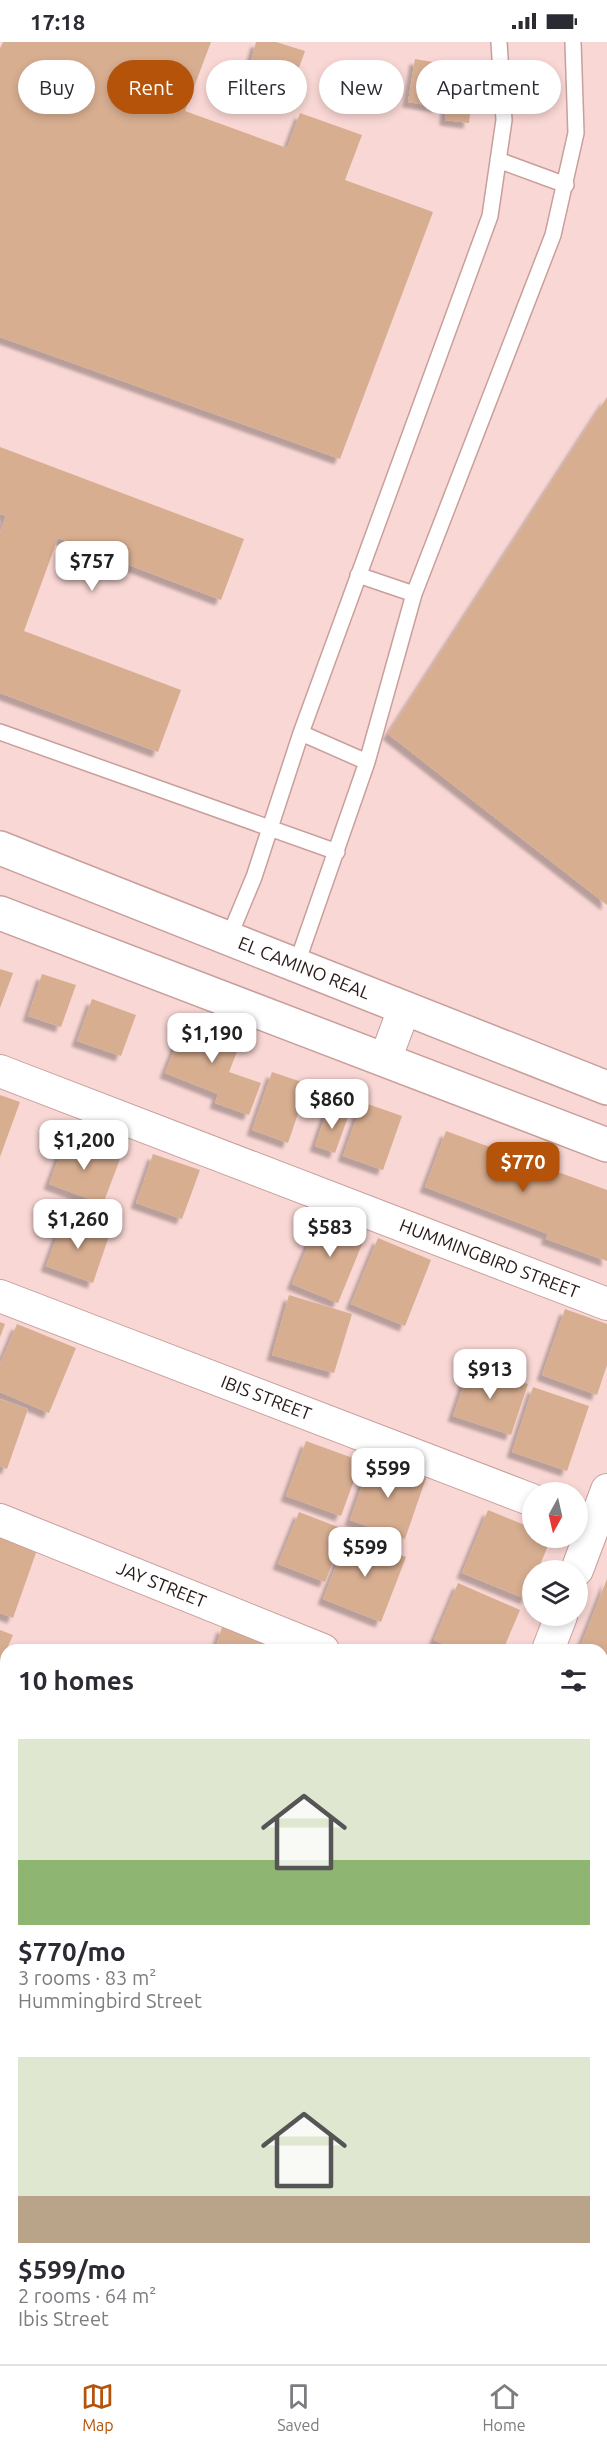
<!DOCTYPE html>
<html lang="en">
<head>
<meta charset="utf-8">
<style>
	:root { --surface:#fff; --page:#f2f2f3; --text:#2b2b33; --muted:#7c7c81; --line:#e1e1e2; --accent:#b45309 }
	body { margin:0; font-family:Ubuntu,sans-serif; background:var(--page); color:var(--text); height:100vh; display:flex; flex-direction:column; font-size:22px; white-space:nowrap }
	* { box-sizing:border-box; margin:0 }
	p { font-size:20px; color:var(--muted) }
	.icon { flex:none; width:33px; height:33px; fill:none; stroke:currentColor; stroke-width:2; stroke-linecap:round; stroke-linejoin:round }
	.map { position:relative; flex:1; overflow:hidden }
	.side { position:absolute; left:0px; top:1602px; width:608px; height:720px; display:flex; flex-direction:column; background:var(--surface); border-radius:18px 18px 0 0; box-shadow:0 3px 9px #0003 }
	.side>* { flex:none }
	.guide { position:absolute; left:18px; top:18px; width:572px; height:54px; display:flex; gap:12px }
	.needle { width:39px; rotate:188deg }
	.buttons { position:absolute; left:522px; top:1440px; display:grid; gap:12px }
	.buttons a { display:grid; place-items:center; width:66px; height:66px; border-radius:50%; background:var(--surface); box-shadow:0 3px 9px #0003; font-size:30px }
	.price { position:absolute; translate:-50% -51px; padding:0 14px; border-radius:12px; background:#fff; color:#222; font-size:20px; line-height:39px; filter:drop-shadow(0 2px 3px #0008) }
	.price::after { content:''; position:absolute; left:50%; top:36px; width:18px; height:14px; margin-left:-9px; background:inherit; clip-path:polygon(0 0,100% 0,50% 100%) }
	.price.on { background:var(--accent); color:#fff }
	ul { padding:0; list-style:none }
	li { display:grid; align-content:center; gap:12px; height:318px; padding:0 18px }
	li span { display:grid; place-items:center; height:186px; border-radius:0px; color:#555 }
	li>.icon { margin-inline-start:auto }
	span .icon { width:108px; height:108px; fill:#fffc; stroke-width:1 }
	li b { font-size:26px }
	h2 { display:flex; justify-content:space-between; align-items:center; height:72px; padding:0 18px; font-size:26px }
	.pill { padding:0 21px; border-radius:27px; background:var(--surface); box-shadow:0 3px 9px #0003; font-size:21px; line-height:54px }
	.pill.on { background:var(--accent); color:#fff }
	.status { display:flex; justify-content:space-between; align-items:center; height:42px; padding:0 30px; background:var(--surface); direction:ltr }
	.status svg { height:16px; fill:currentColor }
	.tabs { display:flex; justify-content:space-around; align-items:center; height:84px; border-top:2px solid var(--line); background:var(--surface); font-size:16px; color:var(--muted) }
	.tabs a { display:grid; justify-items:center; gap:3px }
	.tabs .on { color:var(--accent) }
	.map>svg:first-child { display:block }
	.building { fill:#d8ae91; filter:url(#shadow) }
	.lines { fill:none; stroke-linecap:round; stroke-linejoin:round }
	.service-casing { stroke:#c89f9c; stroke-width:18 }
	.minor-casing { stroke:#c89f9c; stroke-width:34 }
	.tertiary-casing { stroke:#c89f9c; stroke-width:36 }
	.service { stroke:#fff; stroke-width:15 }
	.minor { stroke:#fff; stroke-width:32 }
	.tertiary { stroke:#fff; stroke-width:33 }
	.labels { text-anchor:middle; stroke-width:6; stroke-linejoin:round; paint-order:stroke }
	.street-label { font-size:18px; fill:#281918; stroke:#fae9e7 }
</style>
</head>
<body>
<div class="status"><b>17:18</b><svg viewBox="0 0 49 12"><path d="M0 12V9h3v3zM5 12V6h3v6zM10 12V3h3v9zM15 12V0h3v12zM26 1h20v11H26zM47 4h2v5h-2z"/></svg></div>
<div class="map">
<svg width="607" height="2322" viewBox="0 0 607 2322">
	<defs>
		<filter id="shadow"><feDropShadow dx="-5.5" dy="5.5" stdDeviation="1.5" flood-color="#0004"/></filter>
	</defs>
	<rect width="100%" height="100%" fill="#f9d7d4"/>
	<path class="building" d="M 3,0 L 211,0 L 185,69 L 287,106 L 300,71 L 362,93 L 345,138 L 433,170 L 340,417 L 0,295 L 0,7 Z
		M 256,0 L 276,0 L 305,9 L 296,34 L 251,19 Z
		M 415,17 L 445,22 L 439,65 L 408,60 Z
		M 448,43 L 473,46 L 469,81 L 445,78 Z
		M 607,355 L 607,863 L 388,692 Z
		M 0,405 L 244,497 L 221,558 L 58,496 L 24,589 L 181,648 L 158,710 L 0,651 L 0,490 L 6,474 L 0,472 Z
		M 0,927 L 13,931 L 0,966 Z
		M 42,932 L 76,943 L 61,985 L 28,974 Z
		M 92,957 L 136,973 L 121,1014 L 77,999 Z
		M 186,977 L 197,977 L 243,994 L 229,1030 L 261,1041 L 249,1073 L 215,1061 L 218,1052 L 165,1031 Z
		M 272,1030 L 308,1042 L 288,1101 L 252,1088 Z
		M 0,1053 L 20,1060 L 0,1115 Z
		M 362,1060 L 402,1074 L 383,1128 L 343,1114 Z
		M 328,1065 L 349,1072 L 335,1111 L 315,1104 Z
		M 446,1089 L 607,1148 L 607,1219 L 546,1197 L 548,1192 L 425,1145 Z
		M 66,1096 L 120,1117 L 103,1162 L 49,1142 Z
		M 153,1112 L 200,1128 L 182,1177 L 136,1161 Z
		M 321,1172 L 367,1190 L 338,1261 L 292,1242 Z
		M 64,1175 L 110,1191 L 93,1241 L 46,1224 Z
		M 378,1196 L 431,1218 L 405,1284 L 351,1262 Z
		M 289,1253 L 352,1272 L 334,1331 L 272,1313 Z
		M 565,1267 L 607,1282 L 607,1323 L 597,1353 L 542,1333 Z
		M 0,1280 L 5,1282 L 0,1295 Z
		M 17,1282 L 76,1306 L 49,1371 L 0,1350 L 0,1322 Z
		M 470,1323 L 528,1342 L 511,1393 L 453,1374 Z
		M 533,1345 L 589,1364 L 567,1429 L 512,1410 Z
		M 0,1357 L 28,1367 L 7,1427 L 0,1424 Z
		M 306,1399 L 361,1419 L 341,1474 L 286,1454 Z
		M 371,1417 L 426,1436 L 405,1497 L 350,1478 Z
		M 488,1468 L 532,1486 L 532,1496 L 551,1496 L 538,1528 L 532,1528 L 532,1542 L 526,1557 L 462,1531 Z
		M 299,1470 L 346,1488 L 325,1540 L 278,1522 Z
		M 348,1493 L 406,1515 L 381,1580 L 323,1557 Z
		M 0,1495 L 37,1508 L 13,1576 L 0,1571 Z
		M 607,1537 L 607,1664 L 602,1661 L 602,1608 L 579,1608 Z
		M 458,1541 L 520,1568 L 503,1608 L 458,1608 L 434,1598 Z
		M 222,1585 L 280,1603 L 279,1608 L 215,1608 Z
		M 0,1588 L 13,1593 L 0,1622 Z
		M 602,1676 L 607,1679 L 607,1713 L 602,1711 Z
		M 602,1716 L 607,1718 L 607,1735 L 602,1750 Z
		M 0,1931 L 6,1933 L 6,2013 L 0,2011 Z
		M 6,2039 L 6,2097 L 0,2095 L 0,2054 Z
		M 0,2233 L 6,2235 L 6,2315 L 0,2313 Z
		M 602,2249 L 607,2251 L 607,2314 L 602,2312 Z
		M 139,2316 L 180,2316 L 195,2322 L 137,2322 Z
		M 208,2316 L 232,2316 L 230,2322 Z
		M 305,2316 L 332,2316 L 348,2322 L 303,2322 Z
		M 370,2316 L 391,2316 L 388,2322 Z
		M 545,2316 L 574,2316 L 590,2322 L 542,2322 Z"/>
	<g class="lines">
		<g class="service-casing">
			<path id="service" d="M 498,118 L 566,143
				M 358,533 L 414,552
				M 0,690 L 337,810
				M 301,691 L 367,720
				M 229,895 L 254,835 L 301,691 L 490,174 L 504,78 L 499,0
				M 297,921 L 367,720 L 414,552 L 553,193 L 576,91 L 573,0"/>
		</g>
		<g class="minor-casing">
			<g id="minor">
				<path d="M 385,1018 L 404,967"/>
				<path id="s1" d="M 0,1029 L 607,1262"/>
				<path id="s2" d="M 0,1254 L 532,1458"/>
				<path id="s3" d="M 0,1478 L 323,1608"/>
				<path d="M 577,1528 L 607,1448"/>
				<path d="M 548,1608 L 561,1574"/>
				<path d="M 0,1696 L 6,1699"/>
				<path d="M 0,1918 L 6,1920"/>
				<path d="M 0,2134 L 6,2136"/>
				<path d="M 602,2204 L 607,2206"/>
				<path d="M 272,2322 L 274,2316"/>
			</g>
		</g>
		<g class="tertiary-casing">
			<g id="tertiary">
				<path id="s4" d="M 0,806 C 203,885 404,967 607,1046"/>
				<path d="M 0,871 L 607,1103"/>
				<path d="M 602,1896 L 607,1882"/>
				<path d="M 602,2060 L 607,2045"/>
				<path d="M 440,2322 L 442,2316"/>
				<path d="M 503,2322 L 506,2316"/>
			</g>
		</g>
		<use href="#service" class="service"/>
		<use href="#minor" class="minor"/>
		<use href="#tertiary" class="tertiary"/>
	</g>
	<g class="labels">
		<g class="street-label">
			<text dy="6" stroke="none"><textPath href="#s4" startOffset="327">EL CAMINO REAL</textPath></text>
			<text dy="6" stroke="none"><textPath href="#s1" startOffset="524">HUMMINGBIRD STREET</textPath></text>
			<text dy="6" stroke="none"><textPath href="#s2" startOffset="285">IBIS STREET</textPath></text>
			<text dy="6" stroke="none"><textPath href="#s3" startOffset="174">JAY STREET</textPath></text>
		</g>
	</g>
</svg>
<div class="buttons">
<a><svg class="needle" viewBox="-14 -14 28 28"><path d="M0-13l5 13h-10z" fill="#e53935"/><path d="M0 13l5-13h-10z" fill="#7c7c81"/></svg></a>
<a><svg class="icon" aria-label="layers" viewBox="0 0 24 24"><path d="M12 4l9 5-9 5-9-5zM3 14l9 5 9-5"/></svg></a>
</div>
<b class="price" style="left:92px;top:550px">$757</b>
<b class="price" style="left:212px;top:1022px">$1,190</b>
<b class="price" style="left:332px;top:1088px">$860</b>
<b class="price" style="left:84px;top:1129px">$1,200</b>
<b class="price on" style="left:523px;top:1151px">$770</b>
<b class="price" style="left:78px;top:1208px">$1,260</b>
<b class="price" style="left:330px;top:1216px">$583</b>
<b class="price" style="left:490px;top:1358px">$913</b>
<b class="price" style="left:388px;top:1457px">$599</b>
<b class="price" style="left:365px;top:1536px">$599</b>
<div class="guide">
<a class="pill">Buy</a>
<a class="pill on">Rent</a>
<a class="pill">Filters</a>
<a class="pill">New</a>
<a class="pill">Apartment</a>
</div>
<section class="side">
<h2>10 homes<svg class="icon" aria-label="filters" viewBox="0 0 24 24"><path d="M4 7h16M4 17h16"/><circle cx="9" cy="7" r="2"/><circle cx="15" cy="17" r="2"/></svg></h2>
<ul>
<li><span style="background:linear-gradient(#dfe7d0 65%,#8fb573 0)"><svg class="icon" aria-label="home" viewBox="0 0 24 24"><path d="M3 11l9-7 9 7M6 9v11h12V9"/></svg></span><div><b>$770/mo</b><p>3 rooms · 83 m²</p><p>Hummingbird Street</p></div></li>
<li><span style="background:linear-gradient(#dfe7d0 75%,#b9a48a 0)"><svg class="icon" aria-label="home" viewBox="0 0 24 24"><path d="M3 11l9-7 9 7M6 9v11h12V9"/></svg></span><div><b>$599/mo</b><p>2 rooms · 64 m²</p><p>Ibis Street</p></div></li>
</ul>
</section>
</div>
<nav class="tabs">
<a class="on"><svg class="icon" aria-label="map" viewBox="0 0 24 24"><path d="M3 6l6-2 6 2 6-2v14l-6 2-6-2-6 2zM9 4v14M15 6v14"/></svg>Map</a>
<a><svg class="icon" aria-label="saved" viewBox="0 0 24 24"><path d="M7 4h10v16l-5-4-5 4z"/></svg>Saved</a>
<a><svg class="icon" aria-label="home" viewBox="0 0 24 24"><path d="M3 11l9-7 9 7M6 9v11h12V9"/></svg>Home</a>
</nav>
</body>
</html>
